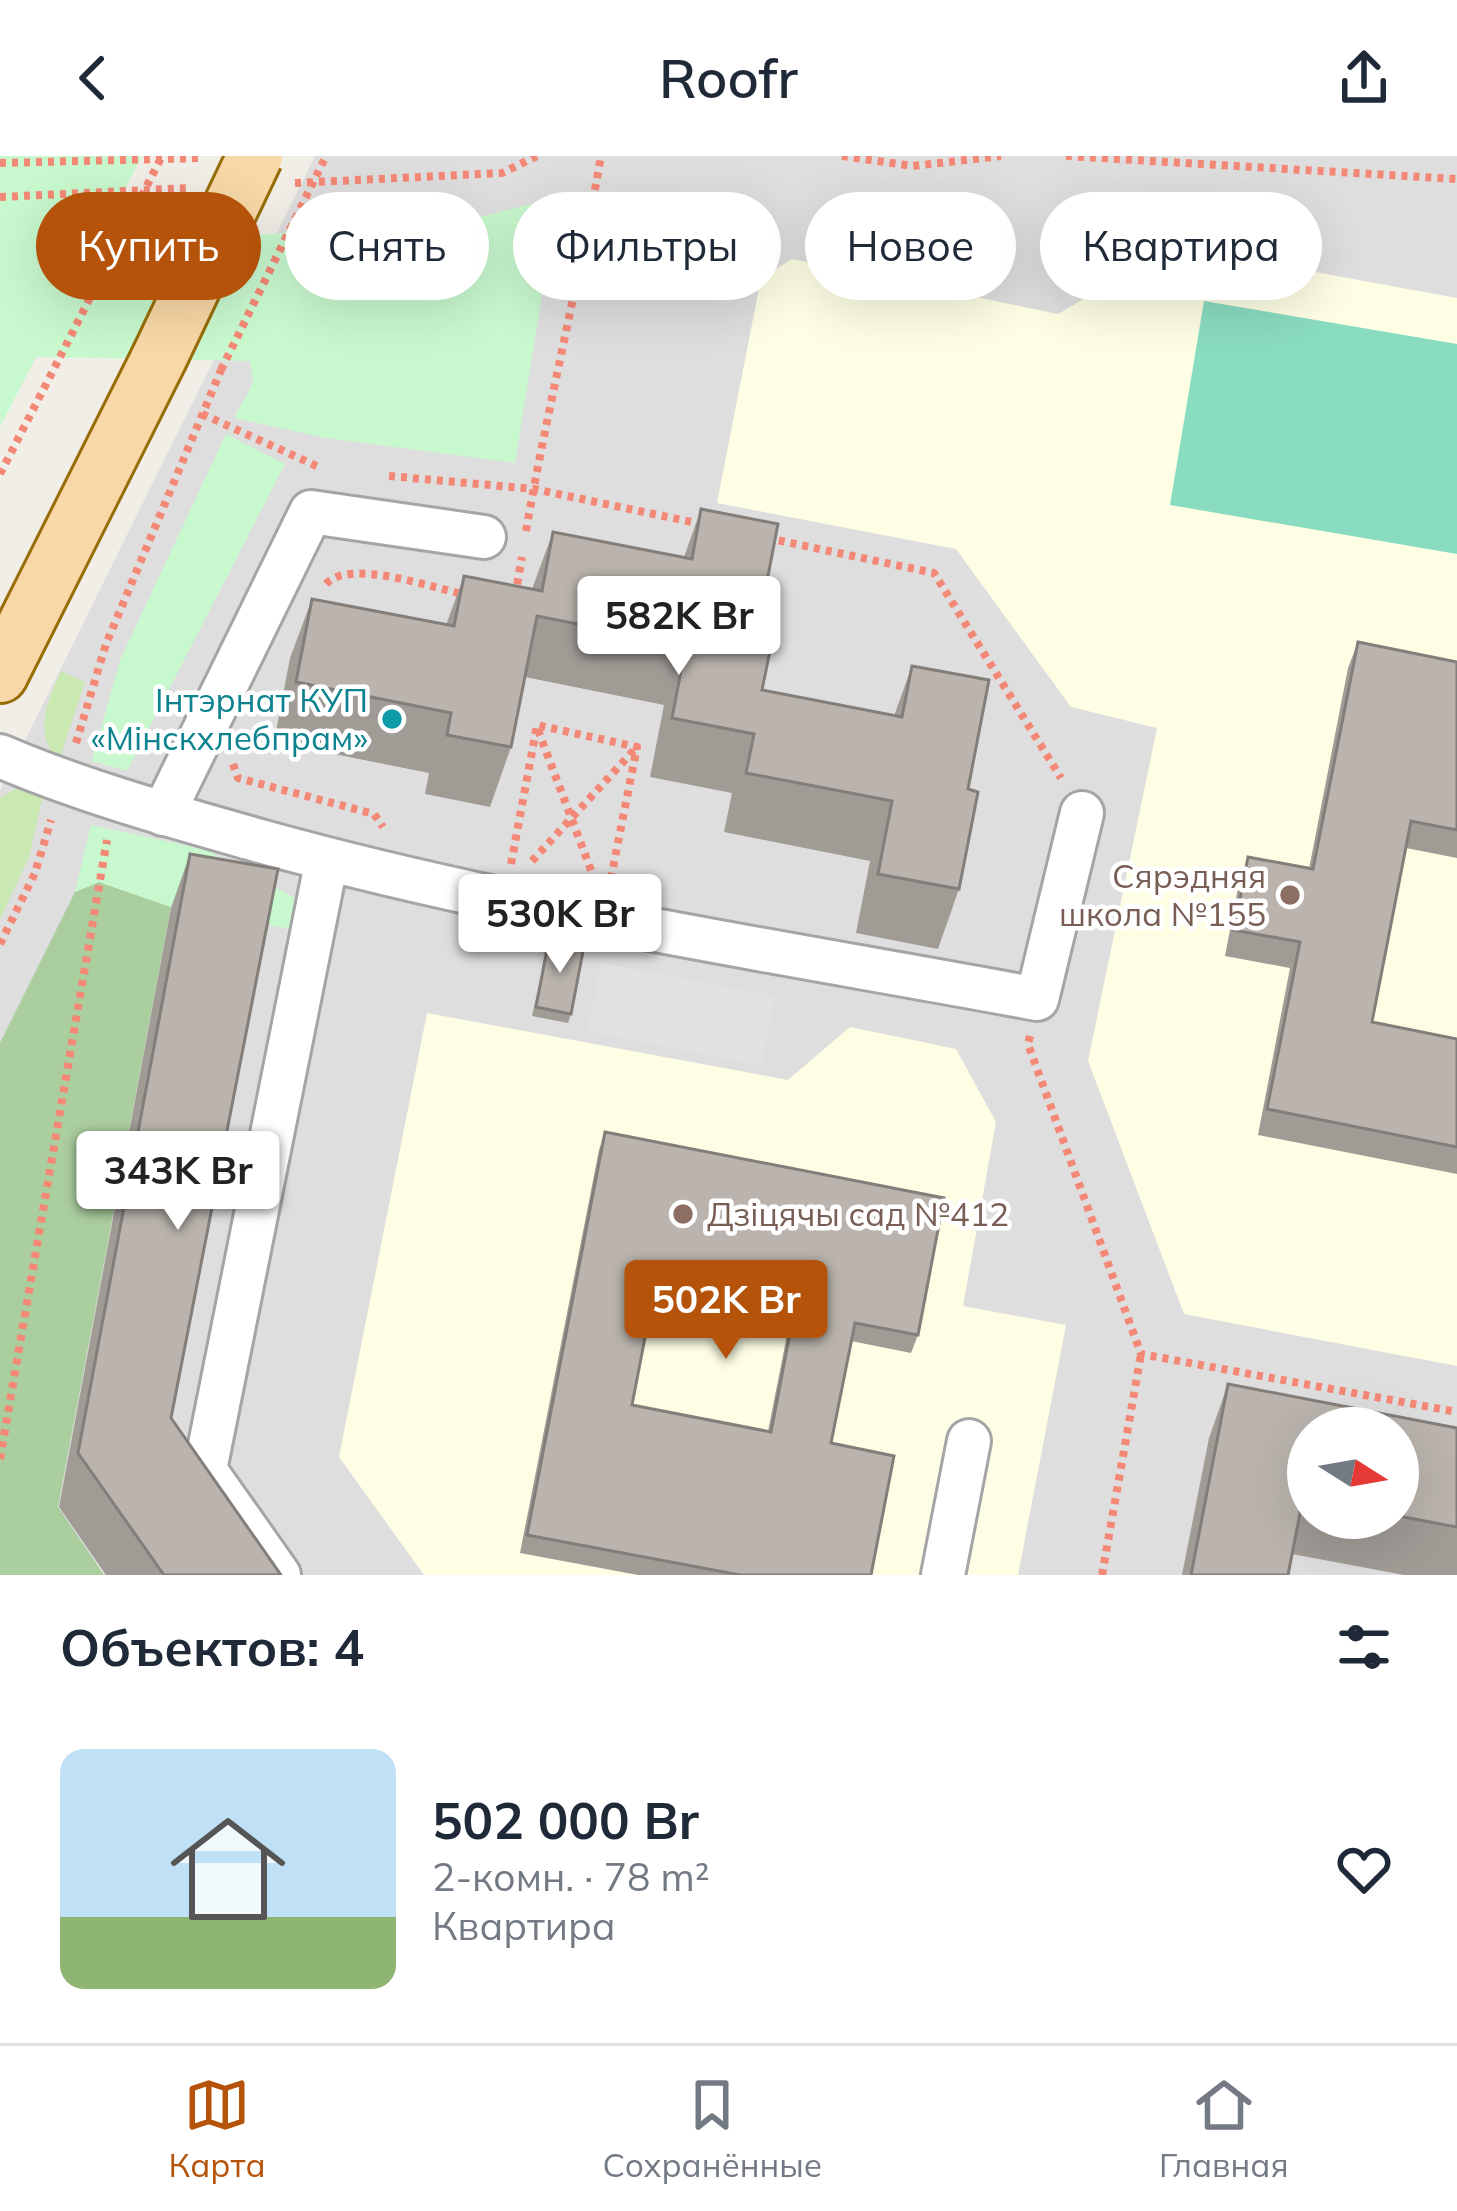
<!DOCTYPE html>
<html lang="ru">
<head>
<meta charset="utf-8">
<style>
	:root { --surface:#fff; --page:#f6f6f7; --text:#1f2937; --muted:#747a83; --line:#e0e1e3; --accent:#b45309 }
	body { margin:0; font-family:Mulish,sans-serif; background:var(--page); color:var(--text); height:100vh; display:flex; flex-direction:column; font-size:45px; white-space:nowrap }
	* { box-sizing:border-box; margin:0 }
	p { font-size:39px; color:var(--muted) }
	.icon { flex:none; width:66px; height:66px; fill:none; stroke:currentColor; stroke-width:2; stroke-linecap:round; stroke-linejoin:round }
	.map { position:relative; height:1419px; overflow:hidden }
	.drawer { display:flex; flex-direction:column; background:var(--surface); flex:1 }
	.drawer>* { flex:none }
	.top-card { position:absolute; left:36px; top:36px; width:1386px; height:108px; display:flex; gap:24px }
	.needle { width:78px; rotate:101deg }
	.tools { position:absolute; left:1287px; top:1251px; display:grid; gap:24px }
	.tools a { display:grid; place-items:center; width:132px; height:132px; border-radius:50%; background:var(--surface); box-shadow:0 12px 48px #0002; font-size:60px }
	.price { position:absolute; translate:-50% -102px; padding:0 27px; border-radius:12px; background:#fff; color:#222; font-size:39px; line-height:78px; filter:drop-shadow(0 3px 6px #0008) }
	.price::after { content:''; position:absolute; left:50%; top:72px; width:36px; height:27px; margin-left:-18px; background:inherit; clip-path:polygon(0 0,100% 0,50% 100%) }
	.price.selected { background:var(--accent); color:#fff }
	ul { padding:0; list-style:none }
	li { display:flex; align-items:center; gap:36px; height:300px; padding:0 60px }
	li+li { border-top:3px solid var(--line) }
	li span { display:grid; place-items:center; flex:none; width:336px; height:240px; border-radius:24px; color:#555 }
	li>.icon { margin-inline-start:auto }
	span .icon { width:144px; height:144px; fill:#fffc; stroke-width:1 }
	li b { font-size:51px }
	h2 { display:flex; justify-content:space-between; align-items:center; height:144px; padding:0 60px; font-size:51px }
	.tag { padding:0 42px; border-radius:54px; background:var(--surface); box-shadow:0 12px 48px #0002; font-size:42px; line-height:108px }
	.tag.selected { background:var(--accent); color:#fff }
	header { display:flex; justify-content:space-between; align-items:center; height:156px; padding:0 60px; background:var(--surface); font-size:54px; font-weight:600 }
	.tab-bar { display:flex; justify-content:space-around; align-items:center; height:168px; border-top:3px solid var(--line); background:var(--surface); font-size:33px; color:var(--muted) }
	.tab-bar a { display:grid; justify-items:center; gap:6px }
	.tab-bar .selected { color:var(--accent) }
	.map>svg:first-child { display:block }
	.residential { fill:#dfdede; fill-rule:evenodd }
	.education { fill:#fdfee4 }
	.grass { fill:#cae8b1 }
	.forest { fill:#abce9f }
	.park { fill:#c8f8ce }
	.pitch { fill:#8adcc0 }
	.parking { fill:#e1e1e1 }
	.lines { fill:none; stroke-linecap:round; stroke-linejoin:round }
	.minor-casing { stroke:#a5a5a5; stroke-width:48 }
	.major-casing { stroke:#986d07; stroke-width:60 }
	.path { stroke:#f48876; stroke-width:8; stroke-dasharray:6 6; stroke-linecap:butt }
	.minor { stroke:#fff; stroke-width:42 }
	.major { stroke:#f8d8a6; stroke-width:54 }
	.major-bridge-casing { stroke:#986d07; stroke-width:60; stroke-linecap:butt }
	.path-bridge { stroke:#f48876; stroke-width:8; stroke-dasharray:6 6; stroke-linecap:butt }
	.major-bridge { stroke:#f8d8a6; stroke-width:54 }
	.wall { fill:#a19b96; fill-rule:evenodd }
	.building { fill:#bbb4ae; stroke:#837e7a; stroke-width:3; fill-rule:evenodd }
	.culture-dot { fill:#0f9aa8; stroke:#fff; stroke-width:4.5 }
	.education-dot { fill:#8d6e63; stroke:#fff; stroke-width:4.5 }
	.labels { text-anchor:middle; stroke-width:9; stroke-linejoin:round; paint-order:stroke }
	.culture-label { font-size:33px; fill:#0d838f; stroke:#fff; text-anchor:end }
	.education-label { font-size:33px; fill:#785e54; stroke:#fff; text-anchor:end }
</style>
</head>
<body>
<header><svg class="icon" aria-label="back" viewBox="0 0 24 24"><path d="M15 5l-7 7 7 7"/></svg>Roofr<svg class="icon" aria-label="share" viewBox="0 0 24 24"><path d="M12 15V3M7 8l5-5 5 5M5 13v7h14v-7"/></svg></header>
<div class="map">
<svg width="1457" height="1419" viewBox="0 0 1457 1419">
	<rect width="100%" height="100%" fill="#f1eee8"/>
	<path class="residential" d="M 315,0 L 1457,0 L 1457,1419 L 0,1419 L 0,635 ZM 1308,1272 L 1398,1272 L 1398,1362 L 1308,1362 Z"/>
	<path class="education" d="M 1174,90 L 1457,142 L 1457,1210 L 1184,1158 L 1088,905 L 1157,572 L 1071,551 L 956,393 L 717,347 L 761,122 L 792,103 L 1058,158 Z
		M 427,857 L 788,924 L 850,871 L 956,893 L 996,966 L 963,1150 L 1066,1169 L 1018,1419 L 424,1419 L 339,1301 Z"/>
	<path class="grass" d="M 61,515 L 85,526 L 58,607 C 34,574 46,549 61,515 Z
		M 20,630 L 43,639 L 29,701 L 0,763 L 0,642 Z"/>
	<path class="forest" d="M 99,726 L 171,751 L 58,1351 L 104,1419 L 0,1419 L 0,887 L 75,736 Z"/>
	<path class="park" d="M 0,0 L 142,0 L 94,92 L 480,61 L 558,41 L 515,307 L 326,282 L 234,262 L 253,227 L 250,205 L 36,201 L 0,271 Z
		M 226,278 L 285,308 L 127,615 L 92,605 L 120,504 Z
		M 91,669 L 207,694 L 302,746 L 297,774 L 171,751 L 99,726 L 75,736 Z"/>
	<path class="pitch" d="M 1204,145 L 1457,188 L 1457,398 L 1170,349 Z"/>
	<path class="parking" d="M 602,807 L 776,840 L 761,910 L 587,875 Z"/>
	<g class="lines">
		<g class="minor-casing">
			<path id="minor" d="M 0,600 C 84,636 172,660 260,685 C 515,756 778,795 1037,843 L 1082,657
				M 163,658 L 311,356 L 484,381
				M 279,1419 L 205,1314 L 327,703
				M 943,1419 L 969,1285"/>
		</g>
		<g class="major-casing">
			<path id="major" d="M 0,519 L 159,202"/>
		</g>
		<path class="path" d="M 842,0 L 913,10 L 1001,0
			M 1066,0 L 1457,23
			M 0,7 L 202,2
			M 295,27 L 502,17 L 537,0
			M 0,41 L 190,32
			M 202,258 L 321,312
			M 0,318 L 60,201
			M 389,320 L 534,333 L 706,369
			M 526,375 C 548,249 579,126 601,0
			M 767,382 L 934,417 L 1061,622
			M 326,428 C 349,402 434,432 466,439
			M 515,440 L 522,401
			M 538,574 L 594,722
			M 76,587 L 106,488 L 221,214
			M 233,608 L 238,622 L 374,658 L 383,671
			M 532,705 L 635,593
			M 511,708 L 537,569 L 637,591 L 610,727
			M 0,788 L 35,717 L 51,664
			M 1030,880 L 1028,888 L 1141,1198 L 1457,1256
			M 0,1303 L 107,684
			M 1102,1419 L 1141,1198"/>
		<use href="#minor" class="minor"/>
		<use href="#major" class="major"/>
		<g class="major-bridge-casing">
			<path id="major-bridge" d="M 159,202 L 255,0"/>
		</g>
		<path class="path-bridge" d="M 60,201 L 162,0
			M 221,214 L 326,0"/>
		<use href="#major-bridge" class="major-bridge"/>
	</g>
	<path class="wall" d="M 701,353 L 757,477 L 762,534 L 894,560 L 912,510 L 968,633 L 959,733 L 938,793 L 856,777 L 870,705 L 724,676 L 732,637 L 650,621 L 664,549 L 525,521 L 511,591 L 490,651 L 425,638 L 429,617 L 274,586 L 290,502 L 312,443 L 446,469 L 464,420 L 532,433 L 553,376 L 684,401 Z
		M 1358,486 L 1457,506 L 1457,702 L 1406,692 L 1372,866 L 1457,883 L 1457,1018 L 1258,979 L 1290,812 L 1225,800 L 1239,727 L 1248,701 L 1309,713 L 1348,512 Z
		M 190,698 L 171,1262 L 281,1419 L 106,1419 L 59,1351 L 171,752 Z
		M 549,783 L 571,858 L 568,867 L 532,860 Z
		M 605,976 L 918,1179 L 911,1197 L 851,1185 L 831,1287 L 871,1419 L 638,1419 L 520,1397 L 599,994 ZM 653,1138 L 790,1164 L 768,1275 L 632,1249 Z
		M 1228,1228 L 1457,1272 L 1457,1419 L 1404,1419 L 1292,1398 L 1288,1419 L 1182,1419 L 1209,1282 ZM 1308,1272 L 1398,1272 L 1398,1362 L 1308,1362 Z"/>
	<path class="building" d="M 701,353 L 778,368 L 757,477 L 773,480 L 762,534 L 902,561 L 912,510 L 989,524 L 968,633 L 978,636 L 959,733 L 878,718 L 892,645 L 746,617 L 754,578 L 672,562 L 686,489 L 537,460 L 511,591 L 447,579 L 451,557 L 296,526 L 312,443 L 454,470 L 464,420 L 542,435 L 553,376 L 692,403 Z
		M 1358,486 L 1457,506 L 1457,674 L 1411,665 L 1372,866 L 1457,883 L 1457,991 L 1267,953 L 1300,786 L 1234,774 L 1248,701 L 1313,713 Z
		M 190,698 L 278,713 L 171,1262 L 281,1419 L 164,1419 L 78,1297 Z
		M 549,783 L 584,790 L 571,858 L 536,851 Z
		M 605,976 L 944,1042 L 918,1179 L 855,1167 L 831,1287 L 894,1300 L 871,1419 L 740,1419 L 527,1379 ZM 657,1119 L 796,1146 L 771,1276 L 632,1249 Z
		M 1228,1228 L 1457,1272 L 1457,1371 L 1398,1360 L 1398,1272 L 1308,1272 L 1308,1343 L 1303,1342 L 1288,1419 L 1191,1419 Z"/>
	<circle class="culture-dot" cx="392" cy="563" r="12"/>
	<g class="education-dot">
		<circle cx="1290" cy="739" r="12"/>
		<circle cx="683" cy="1058" r="12"/>
	</g>
	<g class="labels">
		<g class="culture-label">
			<text x="368" y="556">Інтэрнат КУП<tspan x="368" dy="38">«Мінскхлебпрам»</tspan></text>
		</g>
		<g class="education-label">
			<text x="1266" y="732">Сярэдняя<tspan x="1266" dy="38">школа №155</tspan></text>
			<text x="707" y="1070" text-anchor="start">Дзіцячы сад №412</text>
		</g>
	</g>
</svg>
<div class="tools">
<a><svg class="needle" viewBox="-14 -14 28 28"><path d="M0-13l5 13h-10z" fill="#e53935"/><path d="M0 13l5-13h-10z" fill="#747a83"/></svg></a>
</div>
<b class="price" style="left:679px;top:522px">582K Br</b>
<b class="price" style="left:560px;top:820px">530K Br</b>
<b class="price" style="left:178px;top:1077px">343K Br</b>
<b class="price selected" style="left:726px;top:1206px">502K Br</b>
<div class="top-card">
<a class="tag selected">Купить</a>
<a class="tag">Снять</a>
<a class="tag">Фильтры</a>
<a class="tag">Новое</a>
<a class="tag">Квартира</a>
</div>
</div>
<section class="drawer">
<h2>Объектов: 4<svg class="icon" aria-label="filters" viewBox="0 0 24 24"><path d="M4 7h16M4 17h16"/><circle cx="9" cy="7" r="2"/><circle cx="15" cy="17" r="2"/></svg></h2>
<ul>
<li><span style="background:linear-gradient(#bfe0f5 70%,#8fb573 0)"><svg class="icon" aria-label="home" viewBox="0 0 24 24"><path d="M3 11l9-7 9 7M6 9v11h12V9"/></svg></span><div><b>502 000 Br</b><p>2-комн. · 78 m²</p><p>Квартира</p></div><svg class="icon" aria-label="heart" viewBox="0 0 24 24"><path d="M12 20l-8-8c-3-5 5-10 8-4 3-6 11-1 8 4z"/></svg></li>
</ul>
</section>
<nav class="tab-bar">
<a class="selected"><svg class="icon" aria-label="map" viewBox="0 0 24 24"><path d="M3 6l6-2 6 2 6-2v14l-6 2-6-2-6 2zM9 4v14M15 6v14"/></svg>Карта</a>
<a><svg class="icon" aria-label="saved" viewBox="0 0 24 24"><path d="M7 4h10v16l-5-4-5 4z"/></svg>Сохранённые</a>
<a><svg class="icon" aria-label="home" viewBox="0 0 24 24"><path d="M3 11l9-7 9 7M6 9v11h12V9"/></svg>Главная</a>
</nav>
</body>
</html>
